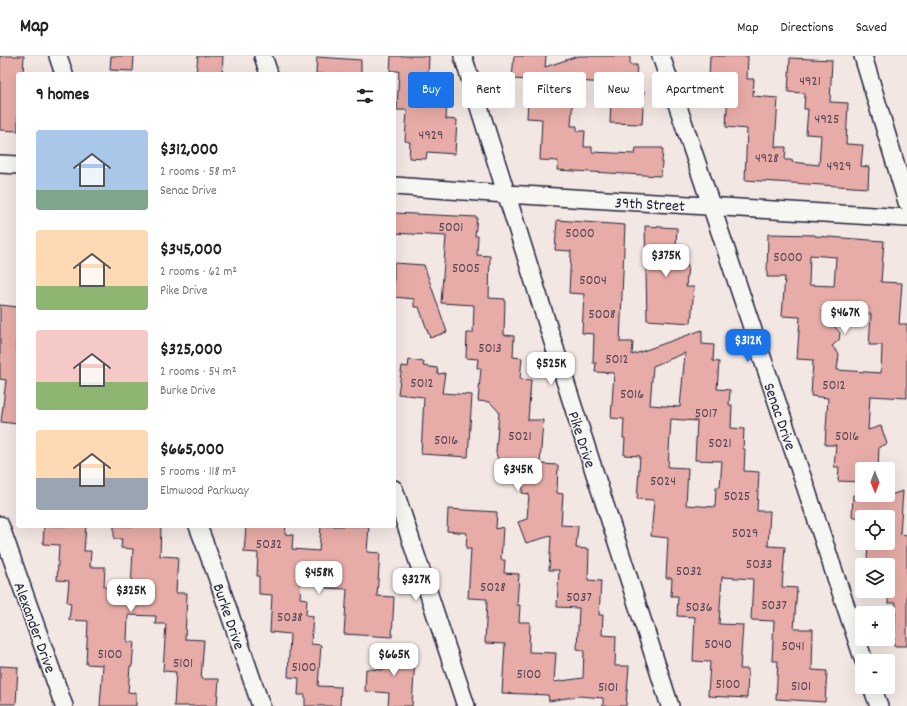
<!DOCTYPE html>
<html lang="en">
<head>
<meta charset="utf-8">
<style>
	:root { --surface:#fff; --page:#f2f2f2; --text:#222; --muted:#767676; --line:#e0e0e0; --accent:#1a73e8 }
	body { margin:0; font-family:Dekko,sans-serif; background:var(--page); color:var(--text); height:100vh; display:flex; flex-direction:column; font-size:15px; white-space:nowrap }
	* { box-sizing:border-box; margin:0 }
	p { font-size:13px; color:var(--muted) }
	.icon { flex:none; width:22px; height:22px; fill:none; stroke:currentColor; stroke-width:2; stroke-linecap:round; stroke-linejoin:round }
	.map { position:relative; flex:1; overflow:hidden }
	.side { position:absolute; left:16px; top:16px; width:380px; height:456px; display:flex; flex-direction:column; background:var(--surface); border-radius:4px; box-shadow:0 4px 16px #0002 }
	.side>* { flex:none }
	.hud { position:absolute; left:408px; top:16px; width:380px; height:36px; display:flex; gap:8px }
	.needle { width:26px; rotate:179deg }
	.fabs { position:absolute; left:855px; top:406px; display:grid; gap:8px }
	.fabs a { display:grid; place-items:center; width:40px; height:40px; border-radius:4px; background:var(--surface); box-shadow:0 4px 16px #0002; font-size:20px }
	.price { position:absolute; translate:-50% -34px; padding:0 9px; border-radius:8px; background:#fff; color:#222; font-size:13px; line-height:26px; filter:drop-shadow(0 1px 2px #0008) }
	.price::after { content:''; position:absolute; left:50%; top:24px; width:12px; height:9px; margin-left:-6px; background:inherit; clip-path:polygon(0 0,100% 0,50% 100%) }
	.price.on { background:var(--accent); color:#fff }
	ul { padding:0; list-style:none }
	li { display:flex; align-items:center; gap:12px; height:100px; padding:0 20px }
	li span { display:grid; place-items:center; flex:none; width:112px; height:80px; border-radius:4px; color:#555 }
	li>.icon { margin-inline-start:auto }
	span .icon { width:48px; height:48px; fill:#fffc; stroke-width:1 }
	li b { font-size:17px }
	h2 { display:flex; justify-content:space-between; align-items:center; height:48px; padding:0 20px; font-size:17px }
	.tag { padding:0 14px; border-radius:4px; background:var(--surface); box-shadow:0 4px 16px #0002; font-size:14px; line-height:36px }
	.tag.on { background:var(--accent); color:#fff }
	header { display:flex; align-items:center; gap:24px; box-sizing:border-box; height:56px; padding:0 20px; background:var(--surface); border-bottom:1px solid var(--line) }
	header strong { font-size:19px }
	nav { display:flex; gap:22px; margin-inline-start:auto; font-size:14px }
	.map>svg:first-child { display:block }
	.building { fill:#e7aca7; stroke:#22223b; fill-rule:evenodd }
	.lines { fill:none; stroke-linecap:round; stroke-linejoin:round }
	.minor-casing { stroke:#22223b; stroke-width:20 }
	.minor { stroke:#f6f6f2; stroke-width:17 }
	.labels { text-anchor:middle; stroke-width:3; stroke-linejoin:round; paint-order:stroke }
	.number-label { font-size:14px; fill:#534456 }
	.street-label { font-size:16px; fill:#22223b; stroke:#f6f6f2 }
</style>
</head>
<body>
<header>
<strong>Map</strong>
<nav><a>Map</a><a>Directions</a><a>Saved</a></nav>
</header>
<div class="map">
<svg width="907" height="650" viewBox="0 0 907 650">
	<rect width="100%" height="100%" fill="#f3e7e3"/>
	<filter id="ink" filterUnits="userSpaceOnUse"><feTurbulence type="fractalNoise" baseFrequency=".025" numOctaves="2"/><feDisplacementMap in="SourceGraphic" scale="8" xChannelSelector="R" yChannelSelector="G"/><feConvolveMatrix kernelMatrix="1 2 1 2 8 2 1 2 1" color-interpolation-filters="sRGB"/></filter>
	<g filter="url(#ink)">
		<path class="building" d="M 0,0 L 24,0 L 23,18 L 18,18 L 18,75 L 0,74 Z
			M 111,0 L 134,0 L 133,15 L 110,14 Z
			M 198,0 L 223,0 L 222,18 L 196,18 Z
			M 391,0 L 429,0 L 428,21 L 444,23 L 443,44 L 447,44 L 446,63 L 457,64 L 455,98 L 427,96 L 426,103 L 409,102 L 410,86 L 405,85 L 407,54 L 397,54 L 399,15 L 390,15 Z
			M 514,0 L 546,0 L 545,11 L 578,0 L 630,0 L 630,9 L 637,9 L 635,34 L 644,35 L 642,68 L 610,67 L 611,46 L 607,45 L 608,27 L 574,25 L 571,70 L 577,70 L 577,75 L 585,75 L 584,91 L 592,91 L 592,96 L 635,98 L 636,92 L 663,92 L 661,120 L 557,114 L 558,105 L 540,104 L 542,63 L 527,62 L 529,24 L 512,23 Z
			M 710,0 L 748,0 L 747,23 L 754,23 L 753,40 L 778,42 L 775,91 L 786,91 L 785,104 L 792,104 L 792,106 L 819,109 L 821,79 L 806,78 L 808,53 L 804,53 L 805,37 L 788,36 L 790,2 L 832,4 L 830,46 L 848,47 L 846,88 L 863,89 L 861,110 L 869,111 L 868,132 L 745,124 L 747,73 L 726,71 L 728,32 L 719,31 L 720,23 L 709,22 Z
			M 317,1 L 361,4 L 361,18 L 316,18 Z
			M 394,157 L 477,161 L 475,180 L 478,180 L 477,199 L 490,200 L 489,242 L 505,243 L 504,279 L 514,280 L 513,301 L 522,302 L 520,323 L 531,324 L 528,364 L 543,364 L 540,408 L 558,409 L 557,437 L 563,438 L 561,469 L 578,470 L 576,492 L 589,493 L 588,524 L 601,525 L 599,559 L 603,559 L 602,579 L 616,580 L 615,610 L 629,610 L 626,650 L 603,650 L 603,642 L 579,640 L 549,645 L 548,639 L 502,637 L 505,588 L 485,587 L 487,543 L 468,542 L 471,493 L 466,493 L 467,477 L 447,475 L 448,453 L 497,456 L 496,473 L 503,471 L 501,504 L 505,504 L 504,517 L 519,518 L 517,549 L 520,549 L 519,566 L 530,566 L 529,596 L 556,597 L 554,626 L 583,622 L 584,594 L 577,593 L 579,552 L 557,551 L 559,514 L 549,514 L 551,480 L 526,487 L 518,466 L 527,463 L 529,438 L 522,437 L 523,420 L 505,426 L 496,397 L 499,356 L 490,346 L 478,345 L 481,312 L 477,312 L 478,303 L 466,302 L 467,277 L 473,277 L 474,249 L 441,247 L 446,180 L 394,177 Z
			M 557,164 L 625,169 L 620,286 L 633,286 L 632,299 L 702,274 L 702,288 L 714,289 L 713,305 L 719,306 L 717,333 L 730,334 L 729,349 L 732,349 L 731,372 L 744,373 L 743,393 L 745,393 L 744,415 L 759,416 L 757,455 L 770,455 L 768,490 L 785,491 L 782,531 L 797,532 L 794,573 L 813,573 L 812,614 L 827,615 L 825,646 L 776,643 L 778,605 L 772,605 L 774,565 L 751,564 L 753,523 L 722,521 L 719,568 L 743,569 L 740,613 L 748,613 L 747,642 L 708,640 L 710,606 L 693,605 L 695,561 L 677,560 L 678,540 L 671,540 L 672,522 L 666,522 L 668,482 L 651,480 L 654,444 L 637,443 L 640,400 L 624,399 L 625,382 L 623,382 L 624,363 L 611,362 L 614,317 L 595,316 L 596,307 L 593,307 L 594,278 L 582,277 L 584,238 L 569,237 L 571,195 L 555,194 ZM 685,297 L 680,351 L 650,349 L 653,310 ZM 671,363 L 697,365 L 695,404 L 722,405 L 720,431 L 716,431 L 715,451 L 686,449 L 688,412 L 668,411 Z
			M 645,170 L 677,172 L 675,208 L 688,209 L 686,231 L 694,231 L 691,267 L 647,264 Z
			M 768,178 L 815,179 L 815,180 L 884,185 L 881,226 L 902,227 L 899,268 L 907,268 L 907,342 L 870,340 L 868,374 L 881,370 L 887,388 L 879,391 L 878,413 L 862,413 L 862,426 L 838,425 L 839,411 L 834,411 L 836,389 L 825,389 L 828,342 L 811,340 L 813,304 L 797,303 L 800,261 L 782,260 L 785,221 L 767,221 ZM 810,199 L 836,201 L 834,230 L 809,229 ZM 822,255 L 871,258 L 869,289 L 882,289 L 881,317 L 837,314 L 839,298 L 832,290 L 839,284 L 840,277 Z
			M 394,207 L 424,209 L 447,276 L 430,282 L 419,251 L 414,251 L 414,243 L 394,241 Z
			M 0,249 L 18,251 L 16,292 L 18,292 L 18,368 L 1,366 L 6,324 L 0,323 Z
			M 409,304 L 424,306 L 423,310 L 437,312 L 438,318 L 445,317 L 442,337 L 472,339 L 468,401 L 421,398 L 424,341 L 398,338 L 402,310 L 408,311 Z
			M 903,435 L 900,478 L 907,479 L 907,590 L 894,590 L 896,547 L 888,547 L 888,508 L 867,507 L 868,487 L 888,487 L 888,461 L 852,461 L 853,439 L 890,439 Z
			M 44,470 L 86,470 L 84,495 L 91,495 L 90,511 L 105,511 L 104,531 L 131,533 L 133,493 L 121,492 L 122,483 L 114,483 L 114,470 L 161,470 L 160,500 L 178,501 L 176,537 L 187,537 L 185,583 L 204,584 L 201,623 L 219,623 L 217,650 L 174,650 L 176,616 L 163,615 L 166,568 L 155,568 L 156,560 L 128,559 L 127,586 L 134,586 L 132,610 L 130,610 L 128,636 L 136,637 L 136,650 L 100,650 L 103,609 L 86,608 L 88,565 L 69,564 L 71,547 L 67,546 L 69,525 L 57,524 L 59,489 L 43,488 Z
			M 246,470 L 286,470 L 285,478 L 293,479 L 292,493 L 319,495 L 321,470 L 369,470 L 367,496 L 380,497 L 377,540 L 394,541 L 392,581 L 344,578 L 347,533 L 326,532 L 328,511 L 301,521 L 300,542 L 307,543 L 306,559 L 313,560 L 311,588 L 321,589 L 318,630 L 341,631 L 340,650 L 305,650 L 305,639 L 298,639 L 299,622 L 288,621 L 290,578 L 270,576 L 272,539 L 259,538 L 259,520 L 257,520 L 258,497 L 244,496 Z
			M 386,590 L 411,592 L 411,602 L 415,602 L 412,650 L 388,650 L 389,637 L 365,635 L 366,613 L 384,614 Z
			M 0,610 L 18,611 L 16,648 L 0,648 Z"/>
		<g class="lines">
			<g class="minor-casing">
				<path id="minor" d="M 58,0 L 64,18
					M 263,0 L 269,18
					M 463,0 L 573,350 L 670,650
					M 661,0 L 864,605
					M 863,0 L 907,146
					M 0,108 L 18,109
					M 394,130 L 506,138 L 907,162
					M 394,433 L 466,650
					M 0,469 L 64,650
					M 198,470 L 216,518 L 261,650
					M 872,631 L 879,650"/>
			</g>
			<use href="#minor" class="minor"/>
		</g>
	</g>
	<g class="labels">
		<g class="number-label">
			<text x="810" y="29">4921</text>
			<text x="827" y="67">4925</text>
			<text x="431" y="83">4929</text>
			<text x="767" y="106">4928</text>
			<text x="839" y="114">4929</text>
			<text x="451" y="175">5001</text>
			<text x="580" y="181">5000</text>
			<text x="788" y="205">5000</text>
			<text x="466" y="216">5005</text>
			<text x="593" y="228">5004</text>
			<text x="602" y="262">5008</text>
			<text x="490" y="296">5013</text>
			<text x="617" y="307">5012</text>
			<text x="422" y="331">5012</text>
			<text x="834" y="333">5012</text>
			<text x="632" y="342">5016</text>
			<text x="706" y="361">5017</text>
			<text x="520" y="384">5021</text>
			<text x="847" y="384">5016</text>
			<text x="446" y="388">5016</text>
			<text x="720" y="391">5021</text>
			<text x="663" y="429">5024</text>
			<text x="737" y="444">5025</text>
			<text x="745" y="481">5029</text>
			<text x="269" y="492">5032</text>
			<text x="759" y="512">5033</text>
			<text x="689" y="519">5032</text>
			<text x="493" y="535">5028</text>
			<text x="579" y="545">5037</text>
			<text x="774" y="553">5037</text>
			<text x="699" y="555">5036</text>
			<text x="290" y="565">5038</text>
			<text x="718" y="592">5040</text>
			<text x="793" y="594">5041</text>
			<text x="110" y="602">5100</text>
			<text x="183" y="611">5101</text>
			<text x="304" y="615">5100</text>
			<text x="529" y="622">5100</text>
			<text x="728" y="632">5100</text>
			<text x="801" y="634">5101</text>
			<text x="608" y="635">5101</text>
		</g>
		<g class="street-label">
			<text transform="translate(650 147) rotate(3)" y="6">39th Street</text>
			<text transform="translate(781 360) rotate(71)" y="6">Senac Drive</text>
			<text transform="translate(583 383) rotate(72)" y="6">Pike Drive</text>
			<text transform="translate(230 560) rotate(71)" y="6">Burke Drive</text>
			<text transform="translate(36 571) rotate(70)" y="6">Alexander Drive</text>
		</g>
	</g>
</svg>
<div class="fabs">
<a><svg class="needle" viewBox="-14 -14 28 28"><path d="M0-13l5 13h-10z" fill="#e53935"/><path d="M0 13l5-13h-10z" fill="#767676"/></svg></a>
<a><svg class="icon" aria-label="locate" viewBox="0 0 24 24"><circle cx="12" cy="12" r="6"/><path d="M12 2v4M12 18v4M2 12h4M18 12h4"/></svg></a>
<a><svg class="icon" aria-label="layers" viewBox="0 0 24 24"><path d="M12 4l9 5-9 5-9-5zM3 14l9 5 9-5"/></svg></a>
<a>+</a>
<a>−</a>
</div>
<b class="price" style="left:666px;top:222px">$375K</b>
<b class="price" style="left:845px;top:279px">$467K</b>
<b class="price on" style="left:748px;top:307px">$312K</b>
<b class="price" style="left:551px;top:330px">$525K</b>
<b class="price" style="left:518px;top:436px">$345K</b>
<b class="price" style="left:319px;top:539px">$458K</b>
<b class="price" style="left:416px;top:546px">$327K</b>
<b class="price" style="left:131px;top:557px">$325K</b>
<b class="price" style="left:394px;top:621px">$665K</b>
<div class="hud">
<a class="tag on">Buy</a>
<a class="tag">Rent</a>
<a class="tag">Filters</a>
<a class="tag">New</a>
<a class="tag">Apartment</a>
</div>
<section class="side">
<h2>9 homes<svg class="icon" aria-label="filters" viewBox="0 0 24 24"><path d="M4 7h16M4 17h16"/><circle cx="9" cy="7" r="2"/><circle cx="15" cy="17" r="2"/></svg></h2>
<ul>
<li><span style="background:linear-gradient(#a9c7e8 75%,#7fa58c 0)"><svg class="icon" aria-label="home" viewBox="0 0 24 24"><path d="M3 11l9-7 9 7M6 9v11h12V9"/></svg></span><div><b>$312,000</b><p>2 rooms · 58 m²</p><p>Senac Drive</p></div></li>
<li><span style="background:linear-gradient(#ffd9b3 70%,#8fb573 0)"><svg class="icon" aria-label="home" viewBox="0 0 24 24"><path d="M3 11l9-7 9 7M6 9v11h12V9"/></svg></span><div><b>$345,000</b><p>2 rooms · 62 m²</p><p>Pike Drive</p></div></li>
<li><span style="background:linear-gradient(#f6c9c9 65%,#8fb573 0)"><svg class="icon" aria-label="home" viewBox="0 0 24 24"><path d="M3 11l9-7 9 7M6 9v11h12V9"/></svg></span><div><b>$325,000</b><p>2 rooms · 54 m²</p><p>Burke Drive</p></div></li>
<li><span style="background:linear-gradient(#ffd9b3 60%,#9aa5b1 0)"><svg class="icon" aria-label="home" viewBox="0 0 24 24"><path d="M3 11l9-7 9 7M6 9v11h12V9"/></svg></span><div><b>$665,000</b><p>5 rooms · 118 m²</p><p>Elmwood Parkway</p></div></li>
</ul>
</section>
</div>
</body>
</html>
